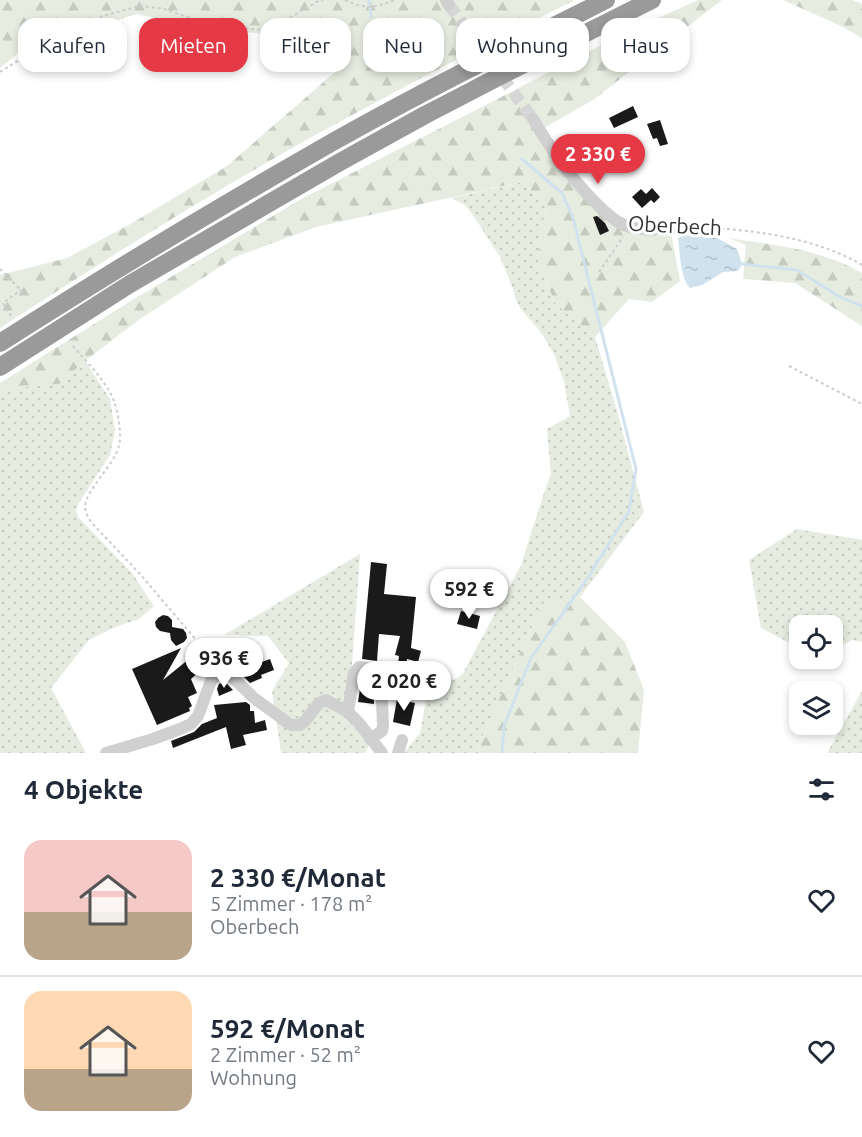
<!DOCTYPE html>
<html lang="de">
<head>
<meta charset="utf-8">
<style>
	:root { --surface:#fff; --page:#f2f2f3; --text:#1f2937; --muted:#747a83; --line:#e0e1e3; --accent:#e63946 }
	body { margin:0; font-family:Ubuntu,sans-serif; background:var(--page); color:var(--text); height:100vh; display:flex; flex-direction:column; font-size:22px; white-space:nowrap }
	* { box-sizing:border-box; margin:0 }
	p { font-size:20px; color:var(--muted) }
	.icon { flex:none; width:33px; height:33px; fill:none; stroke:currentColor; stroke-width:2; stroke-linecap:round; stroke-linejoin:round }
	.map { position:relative; height:753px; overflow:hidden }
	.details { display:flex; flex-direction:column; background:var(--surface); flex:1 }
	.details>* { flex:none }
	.banner { position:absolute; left:18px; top:18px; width:826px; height:54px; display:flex; gap:12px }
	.controls { position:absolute; left:789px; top:615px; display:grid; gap:12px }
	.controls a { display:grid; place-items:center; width:54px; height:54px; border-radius:12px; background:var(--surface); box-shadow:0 3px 9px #0003; font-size:30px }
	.price { position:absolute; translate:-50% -51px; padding:0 14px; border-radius:21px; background:#fff; color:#222; font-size:20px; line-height:39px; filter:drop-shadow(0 2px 3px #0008) }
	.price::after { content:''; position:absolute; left:50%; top:36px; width:18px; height:14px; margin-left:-9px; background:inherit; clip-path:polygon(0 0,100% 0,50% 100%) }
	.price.selected { background:var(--accent); color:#fff }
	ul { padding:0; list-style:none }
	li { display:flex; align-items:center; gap:18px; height:150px; padding:0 24px }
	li+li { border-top:2px solid var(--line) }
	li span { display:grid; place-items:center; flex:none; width:168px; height:120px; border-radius:18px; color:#555 }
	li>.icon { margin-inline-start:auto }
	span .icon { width:72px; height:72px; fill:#fffc; stroke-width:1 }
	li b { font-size:26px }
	h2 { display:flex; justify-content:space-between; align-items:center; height:72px; padding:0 24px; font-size:26px }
	.tag { padding:0 21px; border-radius:18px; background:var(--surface); box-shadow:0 3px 9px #0003; font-size:21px; line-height:54px }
	.tag.selected { background:var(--accent); color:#fff }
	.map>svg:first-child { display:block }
	.grass { fill:url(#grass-dots) }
	.forest { fill:url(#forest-firs) }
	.water { fill:url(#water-ripples) }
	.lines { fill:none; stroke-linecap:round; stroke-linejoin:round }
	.stream { stroke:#cfe2ee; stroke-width:3 }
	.building { fill:#1a1a1a }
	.minor-tunnel { stroke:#d6d6d6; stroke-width:12; stroke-dasharray:12 6; stroke-linecap:butt }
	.path { stroke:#cdcdcd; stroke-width:2; stroke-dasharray:3 3; stroke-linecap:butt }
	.minor { stroke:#d0d0d0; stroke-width:12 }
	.highway { stroke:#9a9a9a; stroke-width:18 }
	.labels { text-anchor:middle; stroke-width:6; stroke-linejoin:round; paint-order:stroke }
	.street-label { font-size:21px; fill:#333; stroke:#fff }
</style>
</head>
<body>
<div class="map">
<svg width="862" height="753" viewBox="0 0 862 753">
	<defs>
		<pattern id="grass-dots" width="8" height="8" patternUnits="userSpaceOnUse" patternTransform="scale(1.5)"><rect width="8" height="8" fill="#e6ecdf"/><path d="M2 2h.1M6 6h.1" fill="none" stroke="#c6cbc0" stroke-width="1.8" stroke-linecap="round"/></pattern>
		<pattern id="forest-firs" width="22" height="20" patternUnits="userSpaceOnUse" patternTransform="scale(1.5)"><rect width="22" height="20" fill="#e6ecdf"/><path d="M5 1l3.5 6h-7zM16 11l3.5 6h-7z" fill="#c6cbc0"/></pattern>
		<pattern id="water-ripples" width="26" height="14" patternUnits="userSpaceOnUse" patternTransform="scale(1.5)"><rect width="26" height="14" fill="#cfe2ee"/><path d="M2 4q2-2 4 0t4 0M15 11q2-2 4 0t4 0" fill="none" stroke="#b2c2cd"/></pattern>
	</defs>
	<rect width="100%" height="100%" fill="#fff"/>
	<path class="grass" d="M 522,182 L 546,206 L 537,258 L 555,303 L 595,337 L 619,418 L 644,512 L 580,597 L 542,604 L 478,746 L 480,753 L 404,753 L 420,733 L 427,695 L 462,675 L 521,565 L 545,490 L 551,474 L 547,429 L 570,416 L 564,381 L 553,352 L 540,331 L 521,309 L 516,300 L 513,289 L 500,257 L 473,215 L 465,205 L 451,198 Z
		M 85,361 L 110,399 L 115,430 L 110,455 L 79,503 L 76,509 L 78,517 L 132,573 L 154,606 L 139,619 L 113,628 L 89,640 L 51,688 L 86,753 L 0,753 L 0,389 L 59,384 Z
		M 797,529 L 862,540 L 862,642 L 852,640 L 833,650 L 832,626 L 800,626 L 799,648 L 761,628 L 749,560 Z
		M 360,554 L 352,664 L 346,710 L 371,741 L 365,753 L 281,753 L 272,691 L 289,663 L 268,636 L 224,635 Z
		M 862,691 L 862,753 L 827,753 Z"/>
	<path class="forest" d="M 0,0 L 575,0 C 444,65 313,133 188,209 C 125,247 62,288 0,328 L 0,275 L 67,258 L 134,222 L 227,166 L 350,59 L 303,39 L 181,24 L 137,14 L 60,37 L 17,54 L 0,68 Z
		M 698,0 L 722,0 L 593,100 L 535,133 L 616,226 L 671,233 L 680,281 L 652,302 L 629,299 L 595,337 L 555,303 L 537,258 L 546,206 L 522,182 L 316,227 L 235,257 L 140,319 L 85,361 L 59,384 L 0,389 L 0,383 L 134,299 L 303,198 L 484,106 L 616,37 Z
		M 783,0 L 853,0 L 862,4 L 862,38 L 843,27 Z
		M 728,238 C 774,245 821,249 862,273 L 862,326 L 795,283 L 743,279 L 746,245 Z
		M 580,597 L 625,642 L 644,690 L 638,753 L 480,753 L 478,746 L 542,604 Z"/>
	<path class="water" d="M 684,235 L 717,238 L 737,249 L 742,264 L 738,271 L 723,272 L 702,285 L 690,288 C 680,278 680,252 678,238 Z"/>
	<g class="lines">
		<path class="stream" d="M 369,0 L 371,17
			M 742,264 L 797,270 L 840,297 L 862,306
			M 502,753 L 504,726 L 531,658 L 587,579 L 629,511 L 636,469 L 573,218 L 562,193 L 522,159"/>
	</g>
	<path class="building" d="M 633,106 L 638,117 L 614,128 L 609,118 Z
		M 660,120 L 668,144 L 660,146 L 657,138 L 653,139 L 647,124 Z
		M 652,188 L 660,197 L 654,203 L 651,200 L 642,208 L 632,197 L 641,189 L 646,194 Z
		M 597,216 L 605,223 L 609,231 L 600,235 L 593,217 Z
		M 371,562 L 387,564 L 384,594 L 416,597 L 411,648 L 421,651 L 418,662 L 407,659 L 404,693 L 393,691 L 394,679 L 396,680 L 399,656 L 395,655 L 400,636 L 379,634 L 377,661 L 362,659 Z
		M 461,611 L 480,616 L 477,629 L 457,624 Z
		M 163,615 L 168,616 L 172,620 L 172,627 L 183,629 L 186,633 L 187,638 L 184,642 L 176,646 L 171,640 L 170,633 L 160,631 L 156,627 L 155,622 L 158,618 Z
		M 181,648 L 163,680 L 194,655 L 203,658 L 204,667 L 191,679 L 197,693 L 188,697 L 192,706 L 189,708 L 190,711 L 157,725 L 132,669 Z
		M 251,652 L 256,664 L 270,659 L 274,670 L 261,675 L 262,678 L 250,683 L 242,675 L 236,659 Z
		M 362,676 L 373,677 L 374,704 L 358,702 Z
		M 225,682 L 233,690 L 219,696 L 217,689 L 219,684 Z
		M 397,699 L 415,703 L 410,726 L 393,722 Z
		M 246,702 L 250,705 L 250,711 L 254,711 L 255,723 L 265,720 L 267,730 L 243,735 L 246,745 L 231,749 L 226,727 L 173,748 L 171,741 L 194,732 L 202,724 L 217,718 L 214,705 Z"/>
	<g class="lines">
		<path class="minor-tunnel" d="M 449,5 L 533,119"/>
		<path class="path" d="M 345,0 C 367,10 373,8 395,0
			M 0,72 L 67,30 L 103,16 L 139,6 L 161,8 L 193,19 L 239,28 L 265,30 L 273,28 L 316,2 L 323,0
			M 691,227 C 747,229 813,236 862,265
			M 0,269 L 24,293
			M 599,272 L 623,237
			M 11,316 L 3,303 L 21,290
			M 73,346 C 87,363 105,379 114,401 C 118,413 122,433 119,446 C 113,467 87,488 85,506 C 85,512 88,517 91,522 L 140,574 L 203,648 L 214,663
			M 789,366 L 862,404"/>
		<path class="minor" d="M 446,0 L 449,5
			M 533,119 C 553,153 574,183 603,210 C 612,217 618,224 630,227 C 646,231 664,228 680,227
			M 348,712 L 354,673 L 359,667 L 376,669 L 381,673 L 383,726 L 382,731 L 370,739
			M 106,753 L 153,739 L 180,729 L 191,724 L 198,716 L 212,678 L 221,673 L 229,674 L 254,698 L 291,725 L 300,725 L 305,721 L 319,703 L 326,700 L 348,712 L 359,723 L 382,753
			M 398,753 L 402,740"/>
		<path class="highway" d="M 0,343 C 109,273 219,207 331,143 C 421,92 514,46 606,0
			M 0,367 L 130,284 L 340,162 L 425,115 L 508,72 L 652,0"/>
	</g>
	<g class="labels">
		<g class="street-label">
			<text transform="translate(675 226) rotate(3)" y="7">Oberbech</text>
		</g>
	</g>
</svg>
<div class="controls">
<a><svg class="icon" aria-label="locate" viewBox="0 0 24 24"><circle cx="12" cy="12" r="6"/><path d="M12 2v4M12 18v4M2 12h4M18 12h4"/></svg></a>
<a><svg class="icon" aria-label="layers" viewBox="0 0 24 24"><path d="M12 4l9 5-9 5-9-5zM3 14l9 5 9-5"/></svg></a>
</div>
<b class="price selected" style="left:598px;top:185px">2 330 €</b>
<b class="price" style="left:469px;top:620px">592 €</b>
<b class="price" style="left:224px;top:689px">936 €</b>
<b class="price" style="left:404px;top:712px">2 020 €</b>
<div class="banner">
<a class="tag">Kaufen</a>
<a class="tag selected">Mieten</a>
<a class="tag">Filter</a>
<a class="tag">Neu</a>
<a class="tag">Wohnung</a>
<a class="tag">Haus</a>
</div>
</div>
<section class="details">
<h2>4 Objekte<svg class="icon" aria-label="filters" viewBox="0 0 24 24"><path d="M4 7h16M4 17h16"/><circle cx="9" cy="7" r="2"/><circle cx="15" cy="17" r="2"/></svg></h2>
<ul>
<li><span style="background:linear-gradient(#f6c9c9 60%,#b9a48a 0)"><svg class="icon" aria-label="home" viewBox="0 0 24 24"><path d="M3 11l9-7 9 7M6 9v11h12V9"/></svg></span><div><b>2 330 €/Monat</b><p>5 Zimmer · 178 m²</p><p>Oberbech</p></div><svg class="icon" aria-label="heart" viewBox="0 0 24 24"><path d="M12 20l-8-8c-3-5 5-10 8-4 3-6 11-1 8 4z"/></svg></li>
<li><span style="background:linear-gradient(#ffd9b3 65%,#b9a48a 0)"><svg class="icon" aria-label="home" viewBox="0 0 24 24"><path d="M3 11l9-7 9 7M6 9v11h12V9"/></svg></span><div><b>592 €/Monat</b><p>2 Zimmer · 52 m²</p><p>Wohnung</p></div><svg class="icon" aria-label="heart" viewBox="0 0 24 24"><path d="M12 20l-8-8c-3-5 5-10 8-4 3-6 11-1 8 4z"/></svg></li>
</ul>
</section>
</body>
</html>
